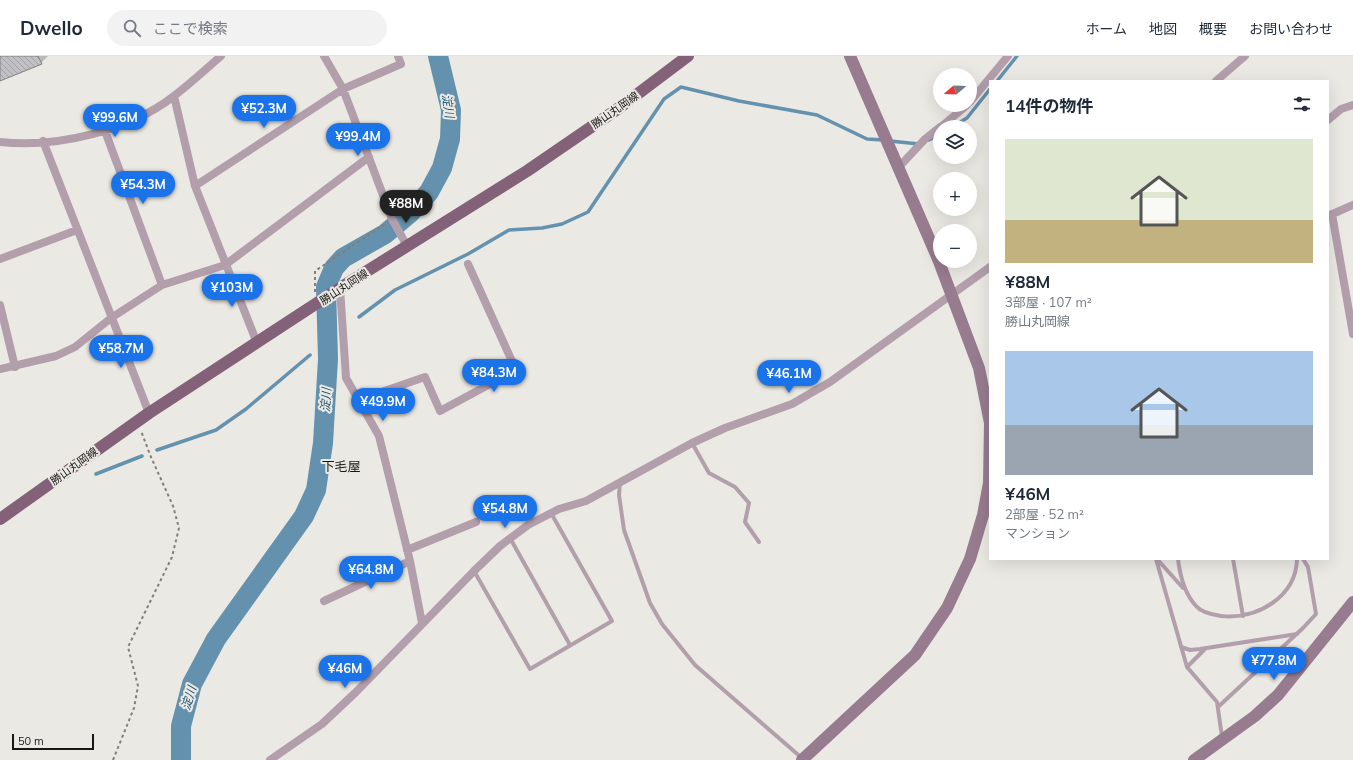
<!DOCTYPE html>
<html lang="ja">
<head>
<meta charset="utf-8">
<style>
	:root { --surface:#fff; --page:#f2f2f3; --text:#1f2937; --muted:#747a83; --line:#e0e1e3; --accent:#1a73e8 }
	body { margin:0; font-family:Mulish,"Noto Sans JP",sans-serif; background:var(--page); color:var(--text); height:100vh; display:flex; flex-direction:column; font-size:15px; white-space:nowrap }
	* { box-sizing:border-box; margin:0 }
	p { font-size:13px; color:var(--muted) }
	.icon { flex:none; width:22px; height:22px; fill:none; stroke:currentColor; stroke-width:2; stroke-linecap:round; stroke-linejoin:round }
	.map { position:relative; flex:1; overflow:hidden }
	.sheet { position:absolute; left:989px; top:24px; width:340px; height:480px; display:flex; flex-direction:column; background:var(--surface); border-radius:0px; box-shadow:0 4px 16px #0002 }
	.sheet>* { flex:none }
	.needle { width:26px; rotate:251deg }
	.tools { position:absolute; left:933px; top:12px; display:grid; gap:8px }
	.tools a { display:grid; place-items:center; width:44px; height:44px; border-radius:50%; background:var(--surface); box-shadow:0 4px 16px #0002; font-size:20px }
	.scale { position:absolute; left:12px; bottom:10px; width:82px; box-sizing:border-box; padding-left:4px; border:2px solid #181715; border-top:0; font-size:11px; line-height:14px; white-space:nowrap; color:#181715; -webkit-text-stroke:3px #ebe9e4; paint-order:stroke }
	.price { position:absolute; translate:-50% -34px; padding:0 9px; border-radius:14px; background:var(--accent); color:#fff; font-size:13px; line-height:26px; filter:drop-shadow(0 1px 2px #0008) }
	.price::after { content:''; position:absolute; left:50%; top:24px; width:12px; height:9px; margin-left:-6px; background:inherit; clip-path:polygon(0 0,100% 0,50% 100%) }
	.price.active { background:#222; color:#fff }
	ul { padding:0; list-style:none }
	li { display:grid; align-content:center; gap:8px; height:212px; padding:0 16px }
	li span { display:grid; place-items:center; height:124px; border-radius:0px; color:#555 }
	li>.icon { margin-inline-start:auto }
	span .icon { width:72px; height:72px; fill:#fffc; stroke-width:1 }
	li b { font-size:17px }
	h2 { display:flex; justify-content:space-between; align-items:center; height:48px; padding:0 16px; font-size:17px }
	header { display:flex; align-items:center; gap:24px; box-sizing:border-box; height:56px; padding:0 20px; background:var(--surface); border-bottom:1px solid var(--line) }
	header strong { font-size:19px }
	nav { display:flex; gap:22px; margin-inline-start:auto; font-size:14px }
	.search { width:280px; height:36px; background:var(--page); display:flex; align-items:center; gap:10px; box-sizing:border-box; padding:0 14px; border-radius:22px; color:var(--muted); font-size:15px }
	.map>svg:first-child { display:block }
	.shadow { fill:#0003 }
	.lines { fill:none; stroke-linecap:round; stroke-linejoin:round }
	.stream { stroke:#6492ae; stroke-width:3.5 }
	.river { stroke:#6492ae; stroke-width:20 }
	.building { fill:url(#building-back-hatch); stroke:#7f7f84 }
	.path { stroke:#817f7c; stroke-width:2; stroke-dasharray:3 3; stroke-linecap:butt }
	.lane { stroke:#b39fac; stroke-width:4 }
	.street { stroke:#b39fac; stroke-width:8 }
	.secondary { stroke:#977b8e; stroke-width:12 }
	.primary { stroke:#836179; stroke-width:12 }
	.labels { text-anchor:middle; stroke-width:4; stroke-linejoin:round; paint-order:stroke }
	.street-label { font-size:11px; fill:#181715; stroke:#ebe9e4 }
	.water-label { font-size:12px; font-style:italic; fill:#1e5674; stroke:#ebe9e4 }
	.quarter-label { font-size:13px; fill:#181715; stroke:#ebe9e4 }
</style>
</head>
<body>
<header>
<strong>Dwello</strong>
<div class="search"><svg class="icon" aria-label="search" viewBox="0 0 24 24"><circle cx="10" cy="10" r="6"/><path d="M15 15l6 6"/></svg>ここで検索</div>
<nav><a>ホーム</a><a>地図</a><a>概要</a><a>お問い合わせ</a></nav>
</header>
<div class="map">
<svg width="1353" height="704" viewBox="0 0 1353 704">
	<defs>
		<pattern id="building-back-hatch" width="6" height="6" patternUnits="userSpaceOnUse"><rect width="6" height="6" fill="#c0c0c5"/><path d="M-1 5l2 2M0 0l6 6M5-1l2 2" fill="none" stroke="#a4a4a8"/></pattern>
	</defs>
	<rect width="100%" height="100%" fill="#ebe9e4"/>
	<path class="shadow" d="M 0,0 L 48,0 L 41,7 L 0,24 Z"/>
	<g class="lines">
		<path class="stream" d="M 997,25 L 1017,0
			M 952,71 L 967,62 L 990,33
			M 929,84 L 940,78
			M 890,85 L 919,88
			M 359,261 L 395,234 L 468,198 L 509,174 L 542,172 L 562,168 L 588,156 L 664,43 L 681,31 L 739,45 L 817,59 L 867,83 L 883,84
			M 157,394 L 216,374 L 246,353 L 310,299
			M 96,418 L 142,400"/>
		<path class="river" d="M 181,704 L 181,670 L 192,628 L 216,583 L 304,460 L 316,434 L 323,387 L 328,303 L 326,231 L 334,212 L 343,202 L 385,178 L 410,157 L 429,136 L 442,112 L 450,83 L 451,54 L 438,0"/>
	</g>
	<path class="building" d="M 0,0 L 38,0 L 42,8 L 0,25 Z"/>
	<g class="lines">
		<path class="path" d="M 315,236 L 315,215 L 385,168
			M 113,704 L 134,652 L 138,630 L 128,591 L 172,501 L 179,472 L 173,450 L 151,401 L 141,375"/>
		<path class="lane" d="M 692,387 L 709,417 L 735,431 L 749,447 L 745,466 L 759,486
			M 620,426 L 619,439 L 624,474 L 650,547 L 662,568 L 695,609 L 803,703
			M 510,482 L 570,589
			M 1156,503 L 1187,611 L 1217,646 L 1222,681
			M 1157,503 L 1183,532
			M 1178,503 C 1180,520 1184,537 1196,550 C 1201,556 1214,559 1221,560 C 1257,564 1296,541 1297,503
			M 1233,503 L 1243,560
			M 474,515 L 530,613 L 612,565 L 551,457
			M 1181,591 L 1190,594 L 1200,593 L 1297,578
			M 1187,611 L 1205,593
			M 1218,651 L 1303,572 L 1316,558 L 1308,511 L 1303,503"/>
		<path class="street" d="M 324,0 L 343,33 L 392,163 L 407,190
			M 1216,25 L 1245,0
			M 174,40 L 195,130 L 257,287
			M 970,46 L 1008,0
			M 1328,64 L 1341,53 L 1353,49
			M 941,71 L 967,49
			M 105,75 L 162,229
			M 43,85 L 149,357
			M 0,86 C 57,92 129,75 174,40 C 191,27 206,13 221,0
			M 898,112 L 925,83 L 940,71
			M 195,130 L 343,33 L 401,8 L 398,0
			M 1332,158 L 1353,278
			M 1328,160 L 1353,149
			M 0,203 L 77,174
			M 340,232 L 346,322 L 379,380 L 410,505 L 422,567
			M 0,249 L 15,311
			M 0,313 L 56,300 L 75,291 L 111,262 L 162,229 L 225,209 L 369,101
			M 358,344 L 425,321 L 440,355 L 516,314 L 468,208
			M 407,494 L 476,466
			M 324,545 L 410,505
			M 270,704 L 322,668 L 356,636 L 474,515 L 500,490 L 528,469 L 559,453 L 586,445 L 692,387 L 725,372 L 792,348 L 830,326 L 990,211"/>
		<path class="secondary" d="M 802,704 L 915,599 L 947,552 L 970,503 L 983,459 L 989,427 L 990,367 L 979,312 L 938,203 L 850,0
			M 1194,704 L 1255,660 L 1278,639 L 1353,546"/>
		<path class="primary" d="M 0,463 L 149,357 L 340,232 L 527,115 L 619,52 L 688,0"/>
	</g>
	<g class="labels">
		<g class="street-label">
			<text transform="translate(615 54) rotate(-35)" y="4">勝山丸岡線</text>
			<text transform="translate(344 231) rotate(-33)" y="4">勝山丸岡線</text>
			<text transform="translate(74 410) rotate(-36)" y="4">勝山丸岡線</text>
		</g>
		<g class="water-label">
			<text transform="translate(448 50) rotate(82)" y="4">淀川</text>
			<text transform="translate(326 344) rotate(-86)" y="4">淀川</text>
			<text transform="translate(189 642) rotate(-73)" y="4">淀川</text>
		</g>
		<g class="quarter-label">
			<text x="341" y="415">下毛屋</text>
		</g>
	</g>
</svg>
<div class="tools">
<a><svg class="needle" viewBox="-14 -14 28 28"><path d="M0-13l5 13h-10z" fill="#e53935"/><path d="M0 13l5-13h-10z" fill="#747a83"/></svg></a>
<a><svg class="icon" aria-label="layers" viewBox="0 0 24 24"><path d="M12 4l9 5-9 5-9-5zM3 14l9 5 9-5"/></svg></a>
<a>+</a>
<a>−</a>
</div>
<div class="scale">50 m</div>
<b class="price" style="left:264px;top:73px">¥52.3M</b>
<b class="price" style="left:115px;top:82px">¥99.6M</b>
<b class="price" style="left:358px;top:101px">¥99.4M</b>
<b class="price" style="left:143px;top:149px">¥54.3M</b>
<b class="price active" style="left:406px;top:168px">¥88M</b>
<b class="price" style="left:232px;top:252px">¥103M</b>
<b class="price" style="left:121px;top:313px">¥58.7M</b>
<b class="price" style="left:494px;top:337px">¥84.3M</b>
<b class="price" style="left:789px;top:338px">¥46.1M</b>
<b class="price" style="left:383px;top:366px">¥49.9M</b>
<b class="price" style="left:505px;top:473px">¥54.8M</b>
<b class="price" style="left:371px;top:534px">¥64.8M</b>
<b class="price" style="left:1274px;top:625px">¥77.8M</b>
<b class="price" style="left:345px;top:633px">¥46M</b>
<section class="sheet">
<h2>14件の物件<svg class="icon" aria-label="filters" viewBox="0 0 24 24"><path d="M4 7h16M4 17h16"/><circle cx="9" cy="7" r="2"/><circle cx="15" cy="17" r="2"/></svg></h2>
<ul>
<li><span style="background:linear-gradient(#dfe7d0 65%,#c2b280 0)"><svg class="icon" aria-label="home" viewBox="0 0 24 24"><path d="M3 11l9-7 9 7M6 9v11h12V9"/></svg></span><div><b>¥88M</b><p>3部屋 · 107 m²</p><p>勝山丸岡線</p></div></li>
<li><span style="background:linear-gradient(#a9c7e8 60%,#9aa5b1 0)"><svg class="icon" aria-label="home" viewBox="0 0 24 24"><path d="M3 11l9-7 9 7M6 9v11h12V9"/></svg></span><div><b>¥46M</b><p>2部屋 · 52 m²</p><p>マンション</p></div></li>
</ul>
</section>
</div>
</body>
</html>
